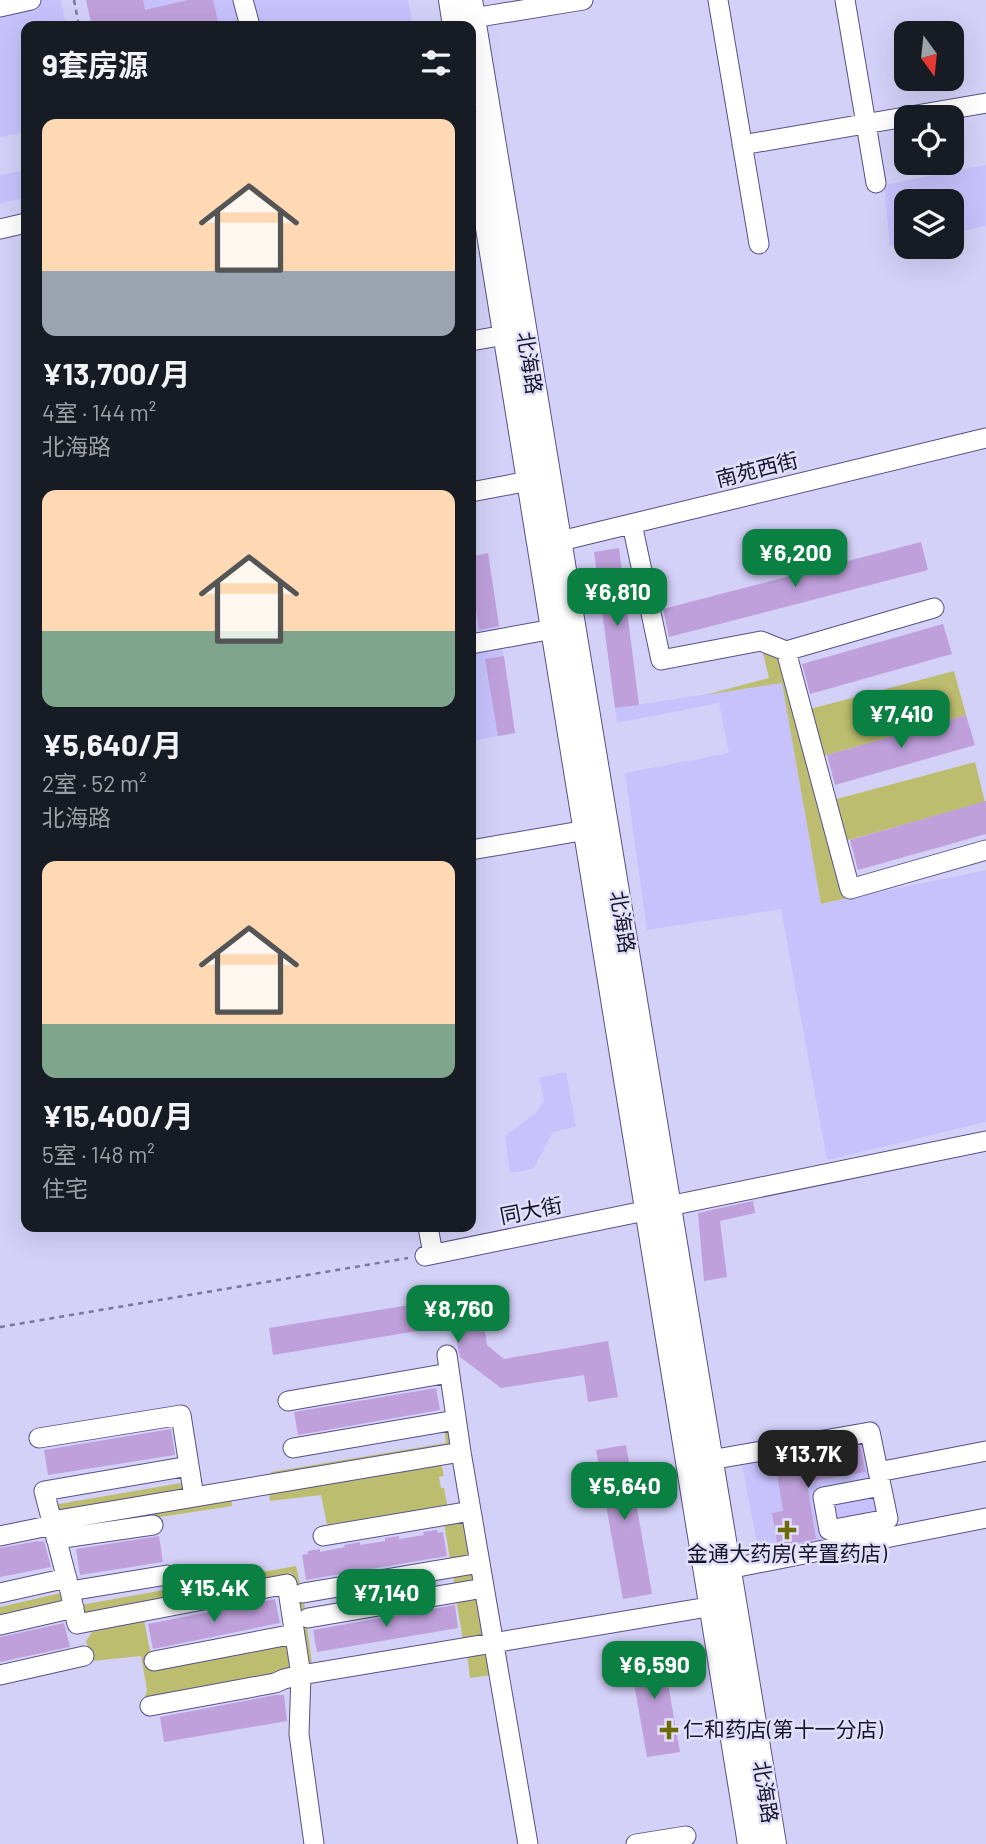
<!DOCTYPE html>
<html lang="zh">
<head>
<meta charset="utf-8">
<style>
	body { margin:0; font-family:Barlow,"Noto Sans SC",sans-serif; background:#242831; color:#f1f3f6; height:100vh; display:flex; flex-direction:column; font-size:26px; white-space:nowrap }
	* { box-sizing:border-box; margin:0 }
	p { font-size:23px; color:#9ea1a6 }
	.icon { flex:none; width:38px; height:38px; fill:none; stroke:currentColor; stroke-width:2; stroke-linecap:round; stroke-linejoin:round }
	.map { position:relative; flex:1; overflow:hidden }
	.panel { position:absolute; left:21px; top:21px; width:455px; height:1211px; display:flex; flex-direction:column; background:#171b24; border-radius:14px; box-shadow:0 7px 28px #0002 }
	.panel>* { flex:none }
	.needle { width:46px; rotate:165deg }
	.tools { position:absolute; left:894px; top:21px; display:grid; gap:14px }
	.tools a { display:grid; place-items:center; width:70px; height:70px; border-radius:14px; background:#171b24; box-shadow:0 7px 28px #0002; font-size:35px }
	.price { position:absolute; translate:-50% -60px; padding:0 16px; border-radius:14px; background:#0b8043; color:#fff; font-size:23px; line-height:46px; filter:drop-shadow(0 2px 4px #0008) }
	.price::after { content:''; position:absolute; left:50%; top:42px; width:21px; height:16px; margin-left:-10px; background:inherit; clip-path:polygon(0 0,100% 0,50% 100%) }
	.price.current { background:#222; color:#fff }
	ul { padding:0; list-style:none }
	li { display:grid; align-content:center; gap:14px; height:371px; padding:0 21px }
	li span { display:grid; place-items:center; height:217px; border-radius:14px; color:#555 }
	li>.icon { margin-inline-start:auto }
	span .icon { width:126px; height:126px; fill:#fffc; stroke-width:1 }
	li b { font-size:30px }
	h2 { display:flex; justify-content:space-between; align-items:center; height:84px; padding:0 21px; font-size:30px }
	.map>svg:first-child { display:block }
</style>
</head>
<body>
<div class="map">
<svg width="986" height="1844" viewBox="0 0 986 1844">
	<rect width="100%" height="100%" fill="#d4d1f9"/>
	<!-- built -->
	<path fill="#c7c2fc" d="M0,0H61L66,26H26V132L0,137Z
		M86,0H408L413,26H92Z
		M986,165V226L952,233V201H906V243L890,246L884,185Z
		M26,170V198L0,203V175Z
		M488,553L515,733L471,741V557Z
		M782,683L821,904L986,870V1122L827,1160L781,909L647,930L625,773L729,753L719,703L617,723L615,708Z
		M566,1072L576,1127L553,1132L533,1169L510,1173L505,1136L536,1113L544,1100L539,1078Z
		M877,1420L898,1529L760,1558L738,1444Z"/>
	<!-- green -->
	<path fill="#bdbd6f" d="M762,649L779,657L847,898L821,904L782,683L705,695L769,678Z
		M954,671L966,715L820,757L810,709Z
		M975,762L985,802L845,841L833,800Z
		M452,1431V1447L271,1476V1472L446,1443L445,1433Z
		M441,1463L444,1476L439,1477L441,1488H444L448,1509L328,1530L321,1495L270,1501L269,1492Z
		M181,1483L183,1492L65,1511L55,1508L53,1505Z
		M231,1497L232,1506L69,1531V1524Z
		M466,1519L471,1558L451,1565L444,1523Z
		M296,1566L305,1608L454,1583L453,1573H474L476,1584L305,1613L312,1663L306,1661L291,1573L141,1602L87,1615L78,1610L81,1605Z
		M61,1593L65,1603L0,1617V1607Z
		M478,1595L483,1632L477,1637L463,1640L456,1599Z
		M144,1620L153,1666L281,1642L288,1646L291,1667L282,1670V1675L144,1700L147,1690L141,1656L92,1661L86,1641L92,1632Z
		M467,1653H488L491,1675L470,1678Z"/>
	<!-- building -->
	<path fill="#bfa0db" d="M86,0H143L145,10L188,0H213L219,26H92Z
		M921,542L928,570L669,637L663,609Z
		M619,548L639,705L615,708L594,552Z
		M488,553L499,626L479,630L471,573V557Z
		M943,624L952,654L810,694L802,664Z
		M504,656L515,733L498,736L485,659Z
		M966,715L975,745L835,785L827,755Z
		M986,801V834L858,870L850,840Z
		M753,1201L755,1213L720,1221L727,1277L704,1281L698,1213Z
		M440,1300L442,1310L481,1304L487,1345L504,1359L608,1341L618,1397L588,1402L584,1375L501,1388L460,1357L453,1325L273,1355L269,1328Z
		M436,1388L440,1410L298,1435L294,1412Z
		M171,1429L175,1455L48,1475L44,1450Z
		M626,1445L652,1594L623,1599L596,1450Z
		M860,1446L866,1472L807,1482L816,1539L778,1547L772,1513L783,1511L775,1461Z
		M437,1530L438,1533L443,1532L447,1556L306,1580L302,1555L308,1554V1551L320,1549V1552L345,1547L344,1545L360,1542V1545L385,1541V1538L399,1536V1539L424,1535L423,1532Z
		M159,1536L163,1562L80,1575L76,1549Z
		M38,1541V1542L44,1541L51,1567L0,1577V1548Z
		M275,1599L280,1623L153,1649L148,1624Z
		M455,1605L458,1628L317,1652L313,1630Z
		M64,1623L70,1647L0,1662V1637Z
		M661,1644L680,1752L647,1757L628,1650Z
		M275,1695H284L287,1721L164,1742L160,1717Z"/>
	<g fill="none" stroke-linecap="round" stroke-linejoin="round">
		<defs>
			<path id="minor" d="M243,0L250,26
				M718,0L759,244
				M845,0L876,183
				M0,7L31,0
				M473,18L583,0
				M742,145L986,103
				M0,229L26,223
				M471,341L505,335
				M471,492L529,481
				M632,524L661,660L761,641L786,651L850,889L986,850
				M548,544L986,438
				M471,644L553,629
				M786,651L934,608
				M471,850L598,828
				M428,1227L433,1254
				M425,1256L986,1141
				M447,1355L461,1452L528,1844
				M288,1401L449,1373
				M39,1438L181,1415L194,1497
				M293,1448L456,1420
				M710,1460L870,1432L888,1519L829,1530L823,1497L881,1486
				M189,1466L44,1491L70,1591L77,1624L287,1584L301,1675L726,1604
				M878,1472L986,1451
				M52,1521L461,1452
				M0,1536L53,1525
				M323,1536L471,1511
				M56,1539L153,1525
				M728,1569L986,1518
				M70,1591L167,1575
				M0,1593L67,1578
				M303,1593L480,1563
				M308,1618L484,1588
				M0,1625L74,1608
				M154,1661L294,1634
				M0,1675L84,1656
				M150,1706L275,1683L284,1679L301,1675L299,1734L314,1844
				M636,1844L686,1836"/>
			<path id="major" d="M451,0L455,26
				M470,0L774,1844
				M471,123L750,1844"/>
		</defs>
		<!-- minor casing -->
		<use href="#minor" stroke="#585089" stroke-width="21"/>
		<!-- major casing -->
		<use href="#major" stroke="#585089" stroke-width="26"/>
		<!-- path -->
		<path stroke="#7a7797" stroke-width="2.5" stroke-dasharray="5 5" stroke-linecap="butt" d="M74,0L79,26
			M0,1327L408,1258"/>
		<!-- minor -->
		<use href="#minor" stroke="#fff" stroke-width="19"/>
		<!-- major -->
		<use href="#major" stroke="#fff" stroke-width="24"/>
	</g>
	<!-- markers -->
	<g fill="#6d6b09" stroke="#e1e0fb" stroke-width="2.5">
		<path d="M783.5 1519.5h7v7h7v7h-7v7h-7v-7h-7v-7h7z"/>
		<path d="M665.5 1719.5h7v7h7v7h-7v7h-7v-7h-7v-7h7z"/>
	</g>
	<g text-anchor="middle" stroke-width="5" stroke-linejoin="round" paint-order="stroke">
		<!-- street labels -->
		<g font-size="21" fill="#16132a" stroke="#e1e0fb">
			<text transform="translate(529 363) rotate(81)" y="7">北海路</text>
			<text transform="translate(757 470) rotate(-14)" y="7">南苑西街</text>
			<text transform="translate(622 922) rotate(81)" y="7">北海路</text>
			<text transform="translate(531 1211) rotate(-11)" y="7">同大街</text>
			<text transform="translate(765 1792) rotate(81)" y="7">北海路</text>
		</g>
		<!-- poi labels -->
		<g font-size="21" fill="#16132a" stroke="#e1e0fb">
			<text x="787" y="1561">金通大药房(辛置药店)</text>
			<text x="683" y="1737" text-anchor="start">仁和药店(第十一分店)</text>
		</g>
	</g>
</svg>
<div class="tools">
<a><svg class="needle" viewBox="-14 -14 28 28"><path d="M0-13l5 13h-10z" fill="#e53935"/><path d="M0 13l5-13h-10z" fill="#9ea1a6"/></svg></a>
<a><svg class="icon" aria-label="locate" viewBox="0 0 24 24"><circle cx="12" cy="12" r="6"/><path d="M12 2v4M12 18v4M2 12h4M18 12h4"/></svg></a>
<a><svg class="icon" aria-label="layers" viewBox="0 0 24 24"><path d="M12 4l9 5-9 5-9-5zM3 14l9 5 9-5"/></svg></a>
</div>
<b class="price" style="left:795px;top:589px">¥6,200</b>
<b class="price" style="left:617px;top:628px">¥6,810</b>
<b class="price" style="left:901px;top:750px">¥7,410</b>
<b class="price" style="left:458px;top:1345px">¥8,760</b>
<b class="price current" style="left:808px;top:1490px">¥13.7K</b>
<b class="price" style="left:624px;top:1522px">¥5,640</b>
<b class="price" style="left:214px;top:1624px">¥15.4K</b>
<b class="price" style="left:386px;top:1629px">¥7,140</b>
<b class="price" style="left:654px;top:1701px">¥6,590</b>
<section class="panel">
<h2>9套房源<svg class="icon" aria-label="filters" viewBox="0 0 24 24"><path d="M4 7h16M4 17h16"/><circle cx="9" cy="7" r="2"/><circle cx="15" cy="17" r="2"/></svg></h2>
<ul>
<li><span style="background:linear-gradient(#ffd9b3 70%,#9aa5b1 0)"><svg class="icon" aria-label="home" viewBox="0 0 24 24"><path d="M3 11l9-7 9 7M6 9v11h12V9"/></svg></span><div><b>¥13,700/月</b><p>4室 · 144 m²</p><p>北海路</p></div></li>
<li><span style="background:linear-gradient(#ffd9b3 65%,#7fa58c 0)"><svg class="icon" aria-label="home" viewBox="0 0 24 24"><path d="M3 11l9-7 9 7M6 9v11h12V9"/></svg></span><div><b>¥5,640/月</b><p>2室 · 52 m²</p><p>北海路</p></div></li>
<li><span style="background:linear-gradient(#ffd9b3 75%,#7fa58c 0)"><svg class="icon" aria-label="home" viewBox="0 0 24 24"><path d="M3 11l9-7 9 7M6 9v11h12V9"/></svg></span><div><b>¥15,400/月</b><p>5室 · 148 m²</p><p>住宅</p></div></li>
</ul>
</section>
</div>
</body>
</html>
